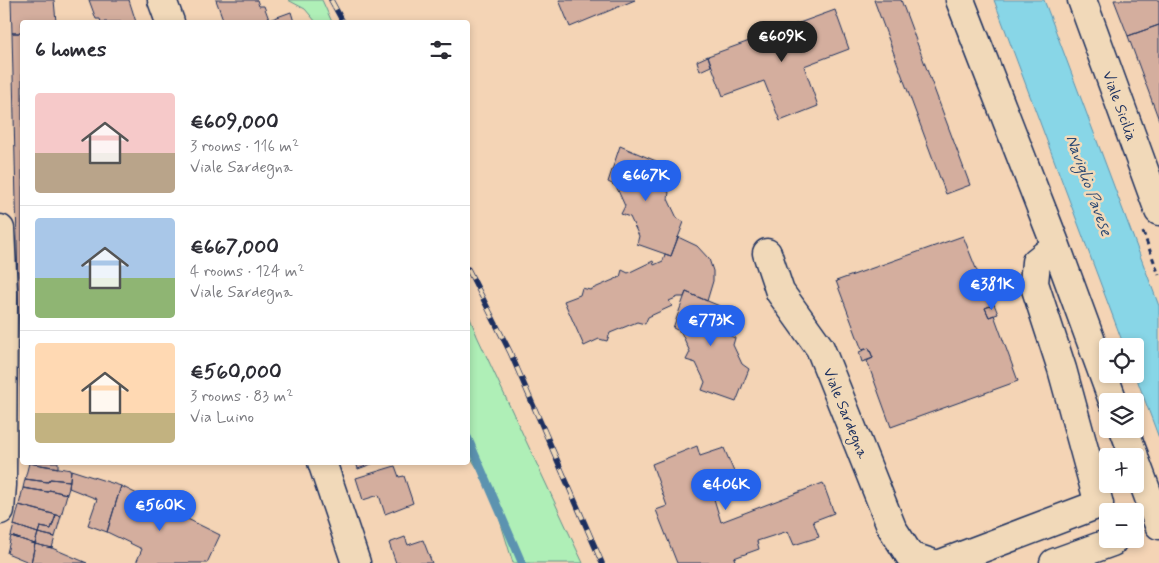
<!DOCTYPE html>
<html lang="en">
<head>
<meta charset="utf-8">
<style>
	body { margin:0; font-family:Mynerve,sans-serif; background:#f7f7f7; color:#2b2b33; height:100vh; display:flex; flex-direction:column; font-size:19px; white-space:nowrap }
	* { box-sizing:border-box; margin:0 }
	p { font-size:16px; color:#7c7c81 }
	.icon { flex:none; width:28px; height:28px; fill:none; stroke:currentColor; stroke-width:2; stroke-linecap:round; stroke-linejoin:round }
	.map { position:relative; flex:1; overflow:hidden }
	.sheet { position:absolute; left:20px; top:20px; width:450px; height:445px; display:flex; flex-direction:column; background:#fff; border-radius:5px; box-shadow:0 2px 8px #0003 }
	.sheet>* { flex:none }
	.fabs { position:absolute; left:1099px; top:338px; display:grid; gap:10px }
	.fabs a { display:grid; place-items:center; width:45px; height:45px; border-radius:5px; background:#fff; box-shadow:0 2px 8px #0003; font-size:25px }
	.price { position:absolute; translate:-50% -42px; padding:0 11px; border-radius:18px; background:#2563eb; color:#fff; font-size:16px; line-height:32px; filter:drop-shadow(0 1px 2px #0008) }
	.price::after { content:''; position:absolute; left:50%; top:30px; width:15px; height:11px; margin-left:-8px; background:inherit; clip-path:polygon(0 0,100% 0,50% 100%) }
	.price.on { background:#222; color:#fff }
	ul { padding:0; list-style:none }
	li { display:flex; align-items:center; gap:15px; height:125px; padding:0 15px }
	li+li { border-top:1px solid #e1e1e2 }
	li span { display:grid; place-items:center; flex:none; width:140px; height:100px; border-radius:5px; color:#555 }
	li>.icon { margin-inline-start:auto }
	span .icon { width:60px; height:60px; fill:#fffc; stroke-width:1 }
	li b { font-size:21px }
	h2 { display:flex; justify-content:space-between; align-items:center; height:60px; padding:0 15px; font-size:21px }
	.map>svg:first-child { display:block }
</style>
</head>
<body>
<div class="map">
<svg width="1159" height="563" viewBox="0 0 1159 563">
	<rect width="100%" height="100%" fill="#f4d4b5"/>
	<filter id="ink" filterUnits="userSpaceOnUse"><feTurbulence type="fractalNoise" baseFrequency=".02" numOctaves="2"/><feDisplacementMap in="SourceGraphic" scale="10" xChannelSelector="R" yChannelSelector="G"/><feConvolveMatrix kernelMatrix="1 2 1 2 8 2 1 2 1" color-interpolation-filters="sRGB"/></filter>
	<g filter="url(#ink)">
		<!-- green -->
		<path fill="#afefb7" stroke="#658f8a" d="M288,0H322L332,22H316L305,9Z
			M468,313L477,336L583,563H513L491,491L468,453Z"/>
		<!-- water -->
		<path fill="#88d6e7" stroke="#5c93b0" d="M994,0H1044L1159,306V438L1135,374V346H1124Z"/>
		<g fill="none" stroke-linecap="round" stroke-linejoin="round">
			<!-- stream -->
			<path stroke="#5c93b0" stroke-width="8" d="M468,438L522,563"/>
		</g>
		<!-- building -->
		<path fill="#d4ae9e" stroke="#1b2f5e" d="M11,0H54L56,22H22V33H12Z
			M89,0H129L136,22H101L100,19H96Z
			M216,0H257L259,6H264L270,22H224Z
			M559,0H635L570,27Z
			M874,0H901L970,185L946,194Z
			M1114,0H1159V25L1128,36Z
			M835,10L849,49L804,66L818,106L780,121L764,81L723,96L708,56Z
			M291,12L294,22H270L269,20Z
			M1159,25V120L1128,36Z
			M12,33H22V461V451Z
			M708,56L711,66L700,71L697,61Z
			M620,146L656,161L653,170L662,189L669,192L668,199L677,218L684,222L671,256L637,244L639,236L630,217L621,214L625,206L616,186L608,182Z
			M963,236L991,306L985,308L989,317L994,315L1018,381L891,427L867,361L873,358L869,348L862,350L836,281Z
			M678,237L697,246L709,259L713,271V281L707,301L686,292L684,297H678L669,301L672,306L648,317L645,324L637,322L610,333L607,341L599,339L584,346L564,301L580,295L582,288L590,290L620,277L622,270L628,273L653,261L654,265L663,261L665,254L671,256Z
			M686,292L722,307L719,316L728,335L735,338L733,345L742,364L749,369L736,402L702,390L705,382L696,363L686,360L690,352L681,332L673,328Z
			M994,304L998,314L989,317L985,308Z
			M869,348L873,358L862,362L859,352Z
			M697,446L700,456L724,448L737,479L711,489L721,522L823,483L834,513L813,521L819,537L794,545L788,531L757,541L759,549L734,558L736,563H677L656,510L667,506L652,464Z
			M28,462H58V468L29,463Z
			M356,462H377L358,469Z
			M29,463L71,470L70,481L50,479L48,482L25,479Z
			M395,466L399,477L404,476L413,503L385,514L379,495L363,500L356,478Z
			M71,470L121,486L107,532L88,525L97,499L69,488Z
			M25,479L48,482L50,479L70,481L69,488L67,494L49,490L48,492L23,488Z
			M121,486L220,535L207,563H136L142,549L107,532Z
			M23,488L48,492L49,490L67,494L61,516L19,505Z
			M19,505L56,515L51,529L40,527L38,533L14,525Z
			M56,515L61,516L55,537L38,533L40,527L51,529Z
			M14,525L38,533L35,544L11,536Z
			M38,533L55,537L52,548L35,544Z
			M11,536L35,544L31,563L7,553Z
			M405,537L408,545L423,540L432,563H396L389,543Z
			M35,544L52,548L87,563H31Z"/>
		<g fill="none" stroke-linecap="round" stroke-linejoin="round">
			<defs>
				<path id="minor" d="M960,0L1056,246L1113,401
					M1082,0L1159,211
					M0,229L3,293L2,485L0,510
					M767,253L780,292L820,348L892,528L910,556L931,563
					M1124,429L1134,456
					M1135,460L1159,525
					M943,563L1099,504L1062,369L1034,283L1036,262L1056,246
					M1054,563L1112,542L1111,539"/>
				<path id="tertiary" d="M162,0L170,22
					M322,462L356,563"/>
			</defs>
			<!-- minor casing -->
			<use href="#minor" stroke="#1b2f5e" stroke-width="31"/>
			<!-- tertiary casing -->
			<use href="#tertiary" stroke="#1b2f5e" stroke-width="31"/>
			<!-- path -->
			<path stroke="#1b2f5e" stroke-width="3" stroke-dasharray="5 4" stroke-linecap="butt" d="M1143,232L1159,275"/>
			<!-- minor -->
			<use href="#minor" stroke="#f1d9b9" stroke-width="28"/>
			<!-- tertiary -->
			<use href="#tertiary" stroke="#f1d9b9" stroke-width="28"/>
			<defs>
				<path id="rail" d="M331,0L343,22
					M468,269L510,352L602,563"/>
			</defs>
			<!-- rail casing -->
			<use href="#rail" stroke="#1b2f5e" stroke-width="5.5"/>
			<!-- rail -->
			<use href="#rail" stroke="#f1d9b9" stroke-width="4" stroke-dasharray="11" stroke-linecap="butt"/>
		</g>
	</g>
	<g text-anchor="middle" stroke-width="5" stroke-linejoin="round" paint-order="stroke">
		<!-- street labels -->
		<g font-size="15" fill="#1b2f5e" stroke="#f1d9b9">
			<text transform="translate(1120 106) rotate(70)" y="5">Viale Sicilia</text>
			<text transform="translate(846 413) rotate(68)" y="5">Viale Sardegna</text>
		</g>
		<!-- water labels -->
		<g font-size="16" font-style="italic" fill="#2b4873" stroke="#f1d9b9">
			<text transform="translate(1090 185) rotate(70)" y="6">Naviglio Pavese</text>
		</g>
	</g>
</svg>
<div class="fabs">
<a><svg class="icon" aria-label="locate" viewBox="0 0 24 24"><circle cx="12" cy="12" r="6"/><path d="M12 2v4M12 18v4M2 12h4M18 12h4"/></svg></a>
<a><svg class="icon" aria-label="layers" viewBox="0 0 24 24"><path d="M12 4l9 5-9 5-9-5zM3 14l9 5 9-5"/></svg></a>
<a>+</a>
<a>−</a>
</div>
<b class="price on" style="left:782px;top:63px">€609K</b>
<b class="price" style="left:646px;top:202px">€667K</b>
<b class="price" style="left:992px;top:311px">€381K</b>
<b class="price" style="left:711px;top:347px">€773K</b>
<b class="price" style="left:726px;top:511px">€406K</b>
<b class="price" style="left:160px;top:532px">€560K</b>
<section class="sheet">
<h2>6 homes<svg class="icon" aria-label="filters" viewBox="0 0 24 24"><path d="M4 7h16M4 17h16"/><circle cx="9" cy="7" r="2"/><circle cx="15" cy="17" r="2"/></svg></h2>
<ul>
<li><span style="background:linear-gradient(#f6c9c9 60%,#b9a48a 0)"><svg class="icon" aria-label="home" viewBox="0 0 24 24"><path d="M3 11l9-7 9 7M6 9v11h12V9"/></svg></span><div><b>€609,000</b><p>3 rooms · 116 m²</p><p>Viale Sardegna</p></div></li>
<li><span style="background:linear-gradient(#a9c7e8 60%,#8fb573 0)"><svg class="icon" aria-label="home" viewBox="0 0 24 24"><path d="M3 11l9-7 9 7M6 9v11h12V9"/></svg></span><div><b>€667,000</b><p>4 rooms · 124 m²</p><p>Viale Sardegna</p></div></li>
<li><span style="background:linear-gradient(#ffd9b3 70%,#c2b280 0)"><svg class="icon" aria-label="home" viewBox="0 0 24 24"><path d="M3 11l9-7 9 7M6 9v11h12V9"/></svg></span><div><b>€560,000</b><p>3 rooms · 83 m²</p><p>Via Luino</p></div></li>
</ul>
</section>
</div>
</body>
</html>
